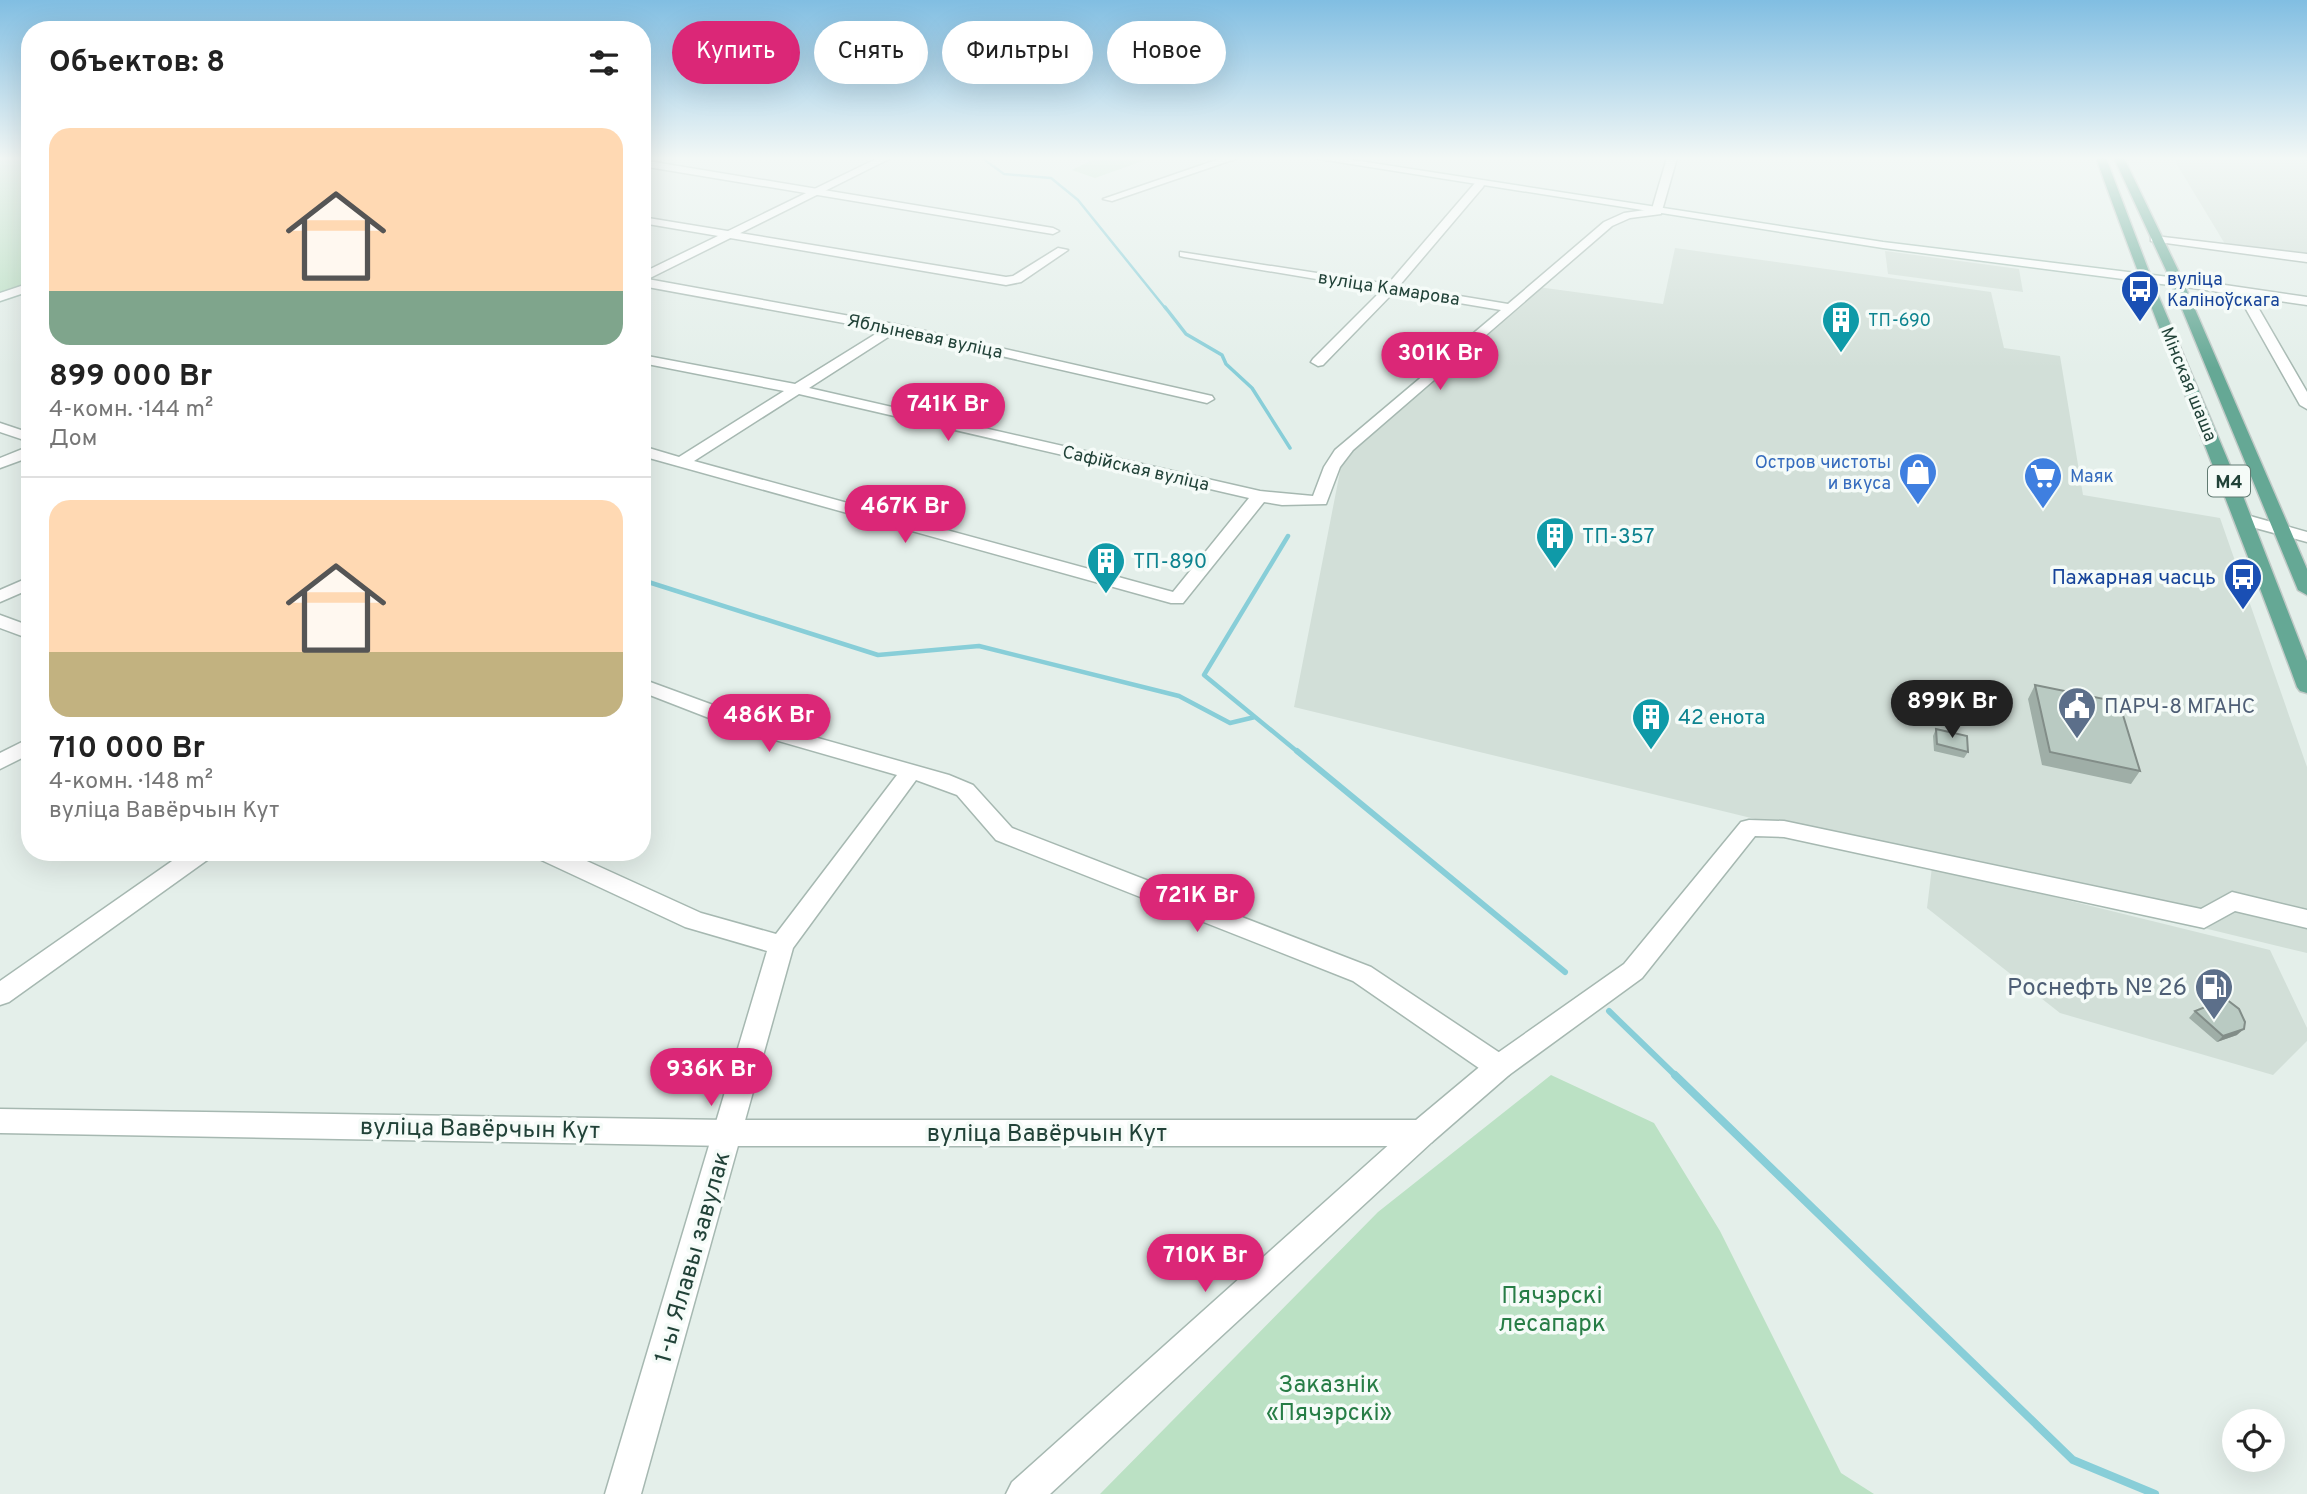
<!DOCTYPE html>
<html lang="ru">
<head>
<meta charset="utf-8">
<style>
	body { margin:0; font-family:Overpass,sans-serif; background:#f6f6f6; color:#222; height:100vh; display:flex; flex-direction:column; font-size:26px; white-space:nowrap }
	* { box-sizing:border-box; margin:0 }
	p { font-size:23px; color:#767676 }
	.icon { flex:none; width:38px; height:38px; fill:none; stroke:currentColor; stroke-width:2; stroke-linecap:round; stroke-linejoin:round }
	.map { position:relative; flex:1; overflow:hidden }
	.sheet { position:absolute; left:21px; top:21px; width:630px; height:840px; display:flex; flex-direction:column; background:#fff; border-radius:28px; box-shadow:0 7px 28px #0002 }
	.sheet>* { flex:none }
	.banner { position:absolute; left:672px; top:21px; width:665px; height:63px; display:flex; gap:14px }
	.buttons { position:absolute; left:2222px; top:1409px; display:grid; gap:14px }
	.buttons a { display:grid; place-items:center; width:63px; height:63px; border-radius:50%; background:#fff; box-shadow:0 7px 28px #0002; font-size:35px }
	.price { position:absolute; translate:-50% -60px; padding:0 16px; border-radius:24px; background:#db2777; color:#fff; font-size:23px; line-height:46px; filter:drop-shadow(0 2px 4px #0008) }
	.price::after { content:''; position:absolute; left:50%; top:42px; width:21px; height:16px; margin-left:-10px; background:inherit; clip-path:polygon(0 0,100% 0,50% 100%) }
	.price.on { background:#222; color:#fff }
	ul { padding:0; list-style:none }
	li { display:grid; align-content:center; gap:14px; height:371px; padding:0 28px }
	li+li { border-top:2px solid #e0e0e0 }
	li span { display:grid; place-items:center; height:217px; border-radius:21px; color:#555 }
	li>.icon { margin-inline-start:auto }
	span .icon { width:126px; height:126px; fill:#fffc; stroke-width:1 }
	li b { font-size:30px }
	h2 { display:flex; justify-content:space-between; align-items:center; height:84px; padding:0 28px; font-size:30px }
	.chip { padding:0 24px; border-radius:32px; background:#fff; box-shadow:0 7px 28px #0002; font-size:24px; line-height:63px }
	.chip.on { background:#db2777; color:#fff }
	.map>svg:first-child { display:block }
</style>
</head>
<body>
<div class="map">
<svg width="2307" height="1494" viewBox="0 0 2307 1494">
	<rect width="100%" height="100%" fill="#e4efea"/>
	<!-- built -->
	<path fill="#d2dfd8" d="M2173,158H2307V255L2225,244Z
		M1675,248L1991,292L2004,348L2060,356L2083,495L2220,518L2307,767V953L1294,707L1345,446L1538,287L1663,304Z
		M1885,251L2019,269L2023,292L1888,274Z
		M1932,867L2270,950L2307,1028V1041L2273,1075L2060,1013L1927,908Z"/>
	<!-- green -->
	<path fill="#bbe1c4" d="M0,158H30V285L0,294Z
		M1096,158H1151L1095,178L1072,170Z
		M1551,1075L1654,1123L1720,1231L1841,1473L1874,1494H1100L1378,1212Z"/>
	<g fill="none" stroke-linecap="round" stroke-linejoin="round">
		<!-- stream-far4 -->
		<path stroke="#88ced8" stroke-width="2.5" d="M982,158L1004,174L1051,178L1078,200L1166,309"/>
		<!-- stream-far3 -->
		<path stroke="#88ced8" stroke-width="3.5" d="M1165,307L1186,334L1222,355L1226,364L1252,388L1290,448"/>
		<!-- stream-far2 -->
		<path stroke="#88ced8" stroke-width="4.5" d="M1288,536L1204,675L1299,753
			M642,580L878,655L979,646L1179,696L1230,723L1255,717"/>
		<!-- stream-far1 -->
		<path stroke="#88ced8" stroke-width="6" d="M1297,751L1565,972
			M1609,1011L1677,1077"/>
		<!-- stream -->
		<path stroke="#88ced8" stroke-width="8" d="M1675,1075L2073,1460L2155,1494"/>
		<defs>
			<path id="minor" d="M1222,158H1238L1112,201L1103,199Z
				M1667,158H1677L1661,214L1630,218L1612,226L1353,450L1340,467L1326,504L1282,505L1264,502L1183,603H1171L642,456V446L679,457L784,391L642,363V355L795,384L882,330L642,286V278L894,324L1212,396L1214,399L1207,403L896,332L809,388L1260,491L1313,496L1324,467L1335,450L1501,310L1394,292L1323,365L1318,366L1311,362L1313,359L1382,290L1184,257L1180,256V252L1388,284L1475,183L1479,182L1484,185L1483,187L1399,286L1508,304L1604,222L1624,213L1652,209ZM799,394L1249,498L1173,592L694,461Z
				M642,160L1053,228L1059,231L1053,234L642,166Z
				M642,217L1006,277L1013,276L1058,248L1068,250L1021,282L1006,285L642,223Z
				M2155,236L2307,254V262L2151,241V237Z
				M2177,278L2307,297V305L2252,297L2307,392V409L2300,405L2238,295L2173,285L2171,282Z
				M0,423L30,433V442L0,432Z
				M30,446V457L0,468V458Z
				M2243,514L2307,532V542L2237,523L2235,519L2237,515Z
				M0,615L30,626V639L0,628Z
				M642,679L754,720L949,775L973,785L1012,828L1371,967L1509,1059L1513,1067L1509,1075L1499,1078L1489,1075L1353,981L996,840L957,795L916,780L793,948L641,1494H605L767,951L685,927L537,858L534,852H567L701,913L776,934L897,775L740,730L642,692Z
				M30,738V754L0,769V753Z
				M185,852H213L210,858L9,1002L0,1005V981Z
				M1422,1120L1432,1124L1436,1133L1432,1142L1050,1494H1006L1012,1482L1412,1124Z"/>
			<path id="tertiary" d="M878,158H891L642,282V273Z
				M30,577V589L0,602V590Z
				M1749,820L1784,821L2201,909L2232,892L2307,910V928L2235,911L2204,928L1784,837L1755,836L1642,978L1509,1075L1432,1142L1422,1146H728L0,1133V1109L728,1120H1416L1489,1059L1624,964L1741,822Z"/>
			<path id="secondary" d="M1313,158H1340L1883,242L2177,278L2183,282L2177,286L1883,248Z
				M30,283V291L0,301V293Z"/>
			<path id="primary" d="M2096,158H2106L2156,290L2243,496L2307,661V693L2300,691L2297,687C2232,510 2160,336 2096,158Z
				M2114,158H2124L2178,270L2307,569V595L2298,590L2166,270Z"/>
		</defs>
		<!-- minor casing -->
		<use href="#minor" stroke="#a6b8b1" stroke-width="3"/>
		<!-- tertiary casing -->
		<use href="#tertiary" stroke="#a6b8b1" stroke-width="3"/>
		<!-- secondary casing -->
		<use href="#secondary" stroke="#a1bbb1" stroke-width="3"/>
		<!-- primary casing -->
		<use href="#primary" stroke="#c1cac7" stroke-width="3"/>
		<!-- minor -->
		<use href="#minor" fill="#fff" fill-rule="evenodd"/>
		<!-- tertiary -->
		<use href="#tertiary" fill="#fff" fill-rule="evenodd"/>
		<!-- secondary -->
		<use href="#secondary" fill="#fff" fill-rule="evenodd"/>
		<!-- primary -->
		<use href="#primary" fill="#65a895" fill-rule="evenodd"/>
	</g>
	<!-- wall -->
	<path fill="#9faea7" d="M2035,685L2140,771L2131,784L2042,765L2028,699Z
		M1936,729L1968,752L1964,758L1934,751L1933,736Z
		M2195,1011L2237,1035L2217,1042L2189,1018Z"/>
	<!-- shaded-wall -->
	<path fill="#828d88" d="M2244,1029L2237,1035L2217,1042L2223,1036Z"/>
	<!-- building -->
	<path fill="#b9cac2" stroke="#828d88" stroke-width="2" d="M2035,685L2119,702L2140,771L2050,752Z
		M1936,729L1967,736L1968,752L1937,744Z
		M2226,999L2239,1009L2245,1022L2244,1029L2223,1036L2195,1011Z"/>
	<!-- sky -->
	<linearGradient id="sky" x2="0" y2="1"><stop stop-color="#81bee2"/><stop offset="0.43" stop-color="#f3f8f6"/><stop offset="1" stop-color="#f3f8f6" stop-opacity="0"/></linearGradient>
	<rect width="2307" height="368" fill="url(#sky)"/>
	<!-- icons -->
	<defs>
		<symbol id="bus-pin" viewBox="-11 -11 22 30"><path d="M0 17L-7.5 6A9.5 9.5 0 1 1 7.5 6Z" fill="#1a4fb4" stroke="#f5fbf8"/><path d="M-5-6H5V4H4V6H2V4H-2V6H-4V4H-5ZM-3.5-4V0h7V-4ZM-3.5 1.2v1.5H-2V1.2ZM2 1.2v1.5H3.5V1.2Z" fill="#fff"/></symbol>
		<symbol id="building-pin" viewBox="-11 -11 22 30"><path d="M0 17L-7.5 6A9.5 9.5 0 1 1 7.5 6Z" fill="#0f9aa8" stroke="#f5fbf8"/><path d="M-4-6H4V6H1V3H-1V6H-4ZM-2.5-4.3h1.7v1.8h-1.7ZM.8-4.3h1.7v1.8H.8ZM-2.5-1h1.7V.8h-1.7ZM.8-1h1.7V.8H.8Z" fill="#fff"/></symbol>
		<symbol id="shop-pin" viewBox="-11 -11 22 30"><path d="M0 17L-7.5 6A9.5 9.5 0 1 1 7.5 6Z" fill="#3f7fe0" stroke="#f5fbf8"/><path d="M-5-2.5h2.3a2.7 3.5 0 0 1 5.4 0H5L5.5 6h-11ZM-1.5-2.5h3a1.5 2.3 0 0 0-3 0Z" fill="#fff"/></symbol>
		<symbol id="supermarket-pin" viewBox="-11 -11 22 30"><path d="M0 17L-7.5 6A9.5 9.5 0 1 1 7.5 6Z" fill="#3f7fe0" stroke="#f5fbf8"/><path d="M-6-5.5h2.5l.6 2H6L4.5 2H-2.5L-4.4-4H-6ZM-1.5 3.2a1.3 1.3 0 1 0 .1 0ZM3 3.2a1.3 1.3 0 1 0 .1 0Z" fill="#fff"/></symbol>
		<symbol id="civic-pin" viewBox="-11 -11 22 30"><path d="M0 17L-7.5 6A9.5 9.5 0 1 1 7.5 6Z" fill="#5c6f8a" stroke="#f5fbf8"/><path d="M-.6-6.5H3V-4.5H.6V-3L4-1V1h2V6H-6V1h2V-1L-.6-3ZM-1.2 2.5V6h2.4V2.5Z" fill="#fff"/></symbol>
		<symbol id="fuel-pin" viewBox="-11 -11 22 30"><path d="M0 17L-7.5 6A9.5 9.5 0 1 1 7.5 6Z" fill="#5c6f8a" stroke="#f5fbf8"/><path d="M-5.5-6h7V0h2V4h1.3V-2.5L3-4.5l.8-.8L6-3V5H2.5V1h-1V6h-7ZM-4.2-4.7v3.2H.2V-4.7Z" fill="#fff"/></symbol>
	</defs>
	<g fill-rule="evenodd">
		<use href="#bus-pin" x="2118" y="267" width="44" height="60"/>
		<use href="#building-pin" x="1819" y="298" width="44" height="60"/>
		<use href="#shop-pin" x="1896" y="450" width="44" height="60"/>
		<use href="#supermarket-pin" x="2021" y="454" width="44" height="60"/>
		<use href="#building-pin" x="1533" y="514" width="44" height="60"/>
		<use href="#building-pin" x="1084" y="539" width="44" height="60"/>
		<use href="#bus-pin" x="2221" y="555" width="44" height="60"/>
		<use href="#civic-pin" x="2055" y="684" width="44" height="60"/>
		<use href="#building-pin" x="1629" y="695" width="44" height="60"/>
		<use href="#fuel-pin" x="2192" y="965" width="44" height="60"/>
	</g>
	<g text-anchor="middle" stroke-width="7" stroke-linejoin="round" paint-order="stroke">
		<!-- far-transit labels -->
		<g font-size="18" fill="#164399" stroke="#f5fbf8" text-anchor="start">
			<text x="2167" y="285">вуліца<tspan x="2167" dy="21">Каліноўскага</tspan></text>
		</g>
		<!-- far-street labels -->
		<g font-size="18" fill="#214238" stroke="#f5fbf8">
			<text transform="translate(1389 288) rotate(9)" y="6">вуліца Камарова</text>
			<text transform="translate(925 336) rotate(12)" y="6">Яблыневая вуліца</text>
			<text transform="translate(2189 384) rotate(68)" y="6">Мінская шаша</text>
			<text transform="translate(1136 468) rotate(13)" y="6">Сафійская вуліца</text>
		</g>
		<!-- far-culture labels -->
		<g font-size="18" fill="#0d838f" stroke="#f5fbf8" text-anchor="start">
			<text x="1868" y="326">ТП-690</text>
		</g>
		<!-- far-shop labels -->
		<g font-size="18" fill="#366cbe" stroke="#f5fbf8" text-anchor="end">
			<text x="1891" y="468">Остров чистоты<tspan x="1891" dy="21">и вкуса</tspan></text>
			<text x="2070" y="482" text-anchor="start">Маяк</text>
		</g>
		<!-- shield labels -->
		<rect fill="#f5fbf8" stroke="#617a72" stroke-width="2" x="2208" y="465.5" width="42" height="31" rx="5"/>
		<g font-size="19" font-weight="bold" fill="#214238">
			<text x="2229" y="488">М4</text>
		</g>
		<!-- culture labels -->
		<g font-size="21" fill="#0d838f" stroke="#f5fbf8" text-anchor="start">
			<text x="1582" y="543">ТП-357</text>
			<text x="1133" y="568">ТП-890</text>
			<text x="1678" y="724">42 енота</text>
		</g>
		<!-- transit labels -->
		<g font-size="21" fill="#164399" stroke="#f5fbf8" text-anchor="end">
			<text x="2216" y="584">Пажарная часць</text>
		</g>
		<!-- service labels -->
		<g font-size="21" fill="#4e5e75" stroke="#f5fbf8" text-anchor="start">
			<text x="2104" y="713">ПАРЧ-8 МГАНС</text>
		</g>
		<!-- near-service labels -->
		<g font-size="24" fill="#4e5e75" stroke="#f5fbf8" text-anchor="end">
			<text x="2187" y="995">Роснефть № 26</text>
		</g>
		<!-- near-street labels -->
		<g font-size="24" fill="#214238" stroke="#f5fbf8">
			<text transform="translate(480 1128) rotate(1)" y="8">вуліца Вавёрчын Кут</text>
			<text x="1047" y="1141">вуліца Вавёрчын Кут</text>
			<text transform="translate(692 1257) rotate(-74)" y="8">1-ы Ялавы завулак</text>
		</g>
		<!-- near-park labels -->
		<g font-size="24" fill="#277d46" stroke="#f5fbf8">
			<text x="1552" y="1303">Пячэрскі<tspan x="1552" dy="28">лесапарк</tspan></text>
			<text x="1329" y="1392">Заказнік<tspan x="1329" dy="28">«Пячэрскі»</tspan></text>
		</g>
	</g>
</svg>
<div class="buttons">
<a><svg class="icon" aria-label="locate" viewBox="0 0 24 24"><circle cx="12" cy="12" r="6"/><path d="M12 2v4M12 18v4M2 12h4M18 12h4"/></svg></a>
</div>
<b class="price" style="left:1440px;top:392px">301K Br</b>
<b class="price" style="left:948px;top:443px">741K Br</b>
<b class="price" style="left:905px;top:545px">467K Br</b>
<b class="price on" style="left:1952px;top:740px">899K Br</b>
<b class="price" style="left:769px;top:754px">486K Br</b>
<b class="price" style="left:1197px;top:934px">721K Br</b>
<b class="price" style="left:711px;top:1108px">936K Br</b>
<b class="price" style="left:1205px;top:1294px">710K Br</b>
<div class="banner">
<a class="chip on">Купить</a>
<a class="chip">Снять</a>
<a class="chip">Фильтры</a>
<a class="chip">Новое</a>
</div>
<section class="sheet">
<h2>Объектов: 8<svg class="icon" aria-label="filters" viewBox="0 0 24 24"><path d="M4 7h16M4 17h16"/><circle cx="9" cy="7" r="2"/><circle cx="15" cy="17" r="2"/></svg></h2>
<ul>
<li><span style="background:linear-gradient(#ffd9b3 75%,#7fa58c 0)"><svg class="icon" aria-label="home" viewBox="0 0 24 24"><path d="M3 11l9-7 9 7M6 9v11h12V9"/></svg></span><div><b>899 000 Br</b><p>4-комн. · 144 m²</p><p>Дом</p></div></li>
<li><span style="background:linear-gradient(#ffd9b3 70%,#c2b280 0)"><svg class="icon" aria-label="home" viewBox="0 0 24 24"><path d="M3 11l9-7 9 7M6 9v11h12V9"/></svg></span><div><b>710 000 Br</b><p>4-комн. · 148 m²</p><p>вуліца Вавёрчын Кут</p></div></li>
</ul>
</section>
</div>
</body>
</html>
